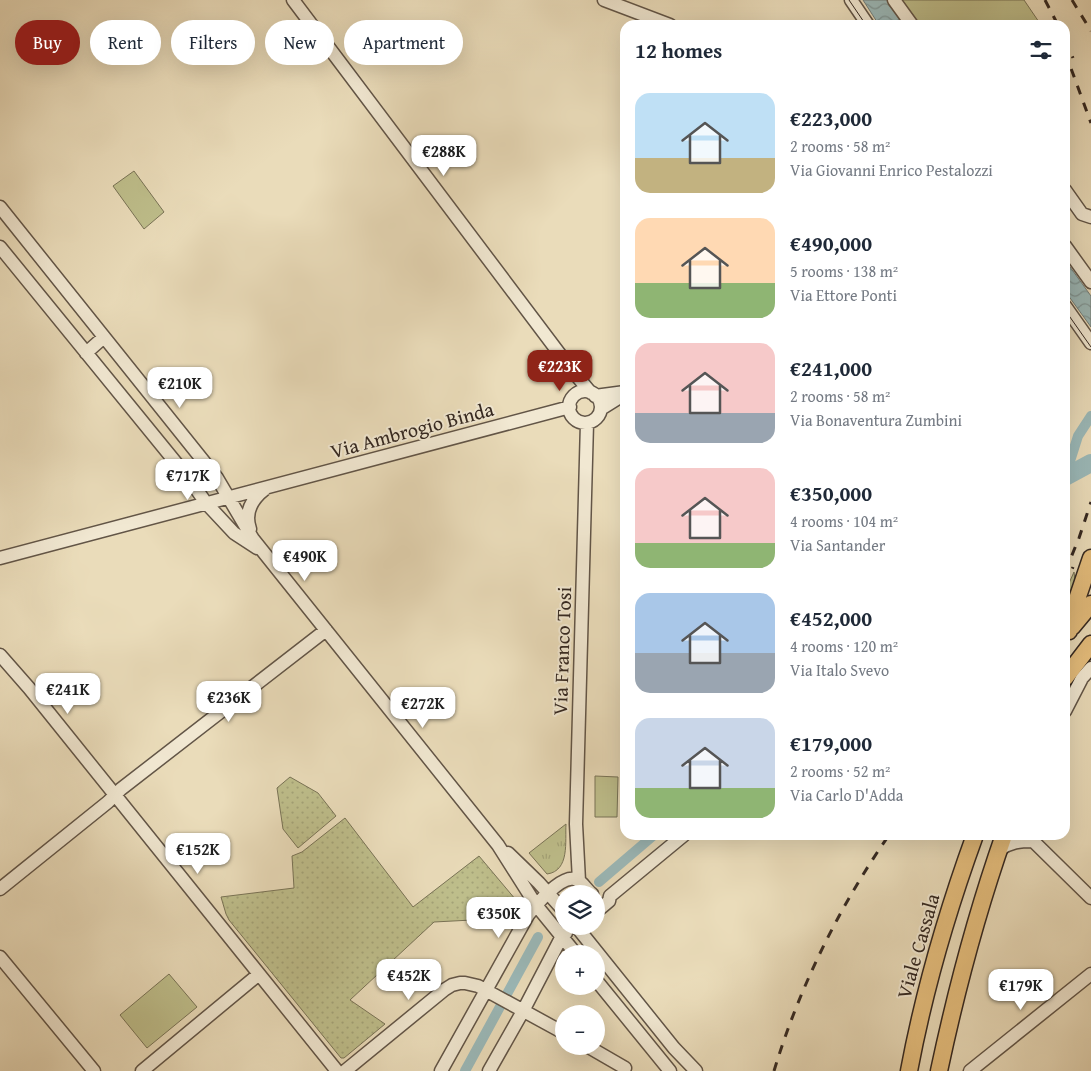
<!DOCTYPE html>
<html lang="en">
<head>
<meta charset="utf-8">
<style>
	body { margin:0; font-family:"Gentium Book Plus",serif; background:#f6f6f7; color:#1f2937; height:100vh; display:flex; flex-direction:column; font-size:19px; white-space:nowrap }
	* { box-sizing:border-box; margin:0 }
	p { font-size:16px; color:#747a83 }
	.icon { flex:none; width:28px; height:28px; fill:none; stroke:currentColor; stroke-width:2; stroke-linecap:round; stroke-linejoin:round }
	.map { position:relative; flex:1; overflow:hidden }
	.panel { position:absolute; left:620px; top:20px; width:450px; height:820px; display:flex; flex-direction:column; background:#fff; border-radius:15px; box-shadow:0 5px 20px #0002 }
	.panel>* { flex:none }
	.hud { position:absolute; left:15px; top:20px; width:475px; height:45px; display:flex; gap:10px }
	.controls { position:absolute; left:555px; top:885px; display:grid; gap:10px }
	.controls a { display:grid; place-items:center; width:50px; height:50px; border-radius:50%; background:#fff; box-shadow:0 5px 20px #0002; font-size:25px }
	.price { position:absolute; translate:-50% -42px; padding:0 11px; border-radius:10px; background:#fff; color:#222; font-size:16px; line-height:32px; filter:drop-shadow(0 1px 2px #0008) }
	.price::after { content:''; position:absolute; left:50%; top:30px; width:15px; height:11px; margin-left:-8px; background:inherit; clip-path:polygon(0 0,100% 0,50% 100%) }
	.price.on { background:#8f2418; color:#fff }
	ul { padding:0; list-style:none }
	li { display:flex; align-items:center; gap:15px; height:125px; padding:0 15px }
	li span { display:grid; place-items:center; flex:none; width:140px; height:100px; border-radius:15px; color:#555 }
	li>.icon { margin-inline-start:auto }
	span .icon { width:60px; height:60px; fill:#fffc; stroke-width:1 }
	li b { font-size:21px }
	h2 { display:flex; justify-content:space-between; align-items:center; height:60px; padding:0 15px; font-size:21px }
	.pill { padding:0 18px; border-radius:22px; background:#fff; box-shadow:0 5px 20px #0002; font-size:18px; line-height:45px }
	.pill.on { background:#8f2418; color:#fff }
	.map>svg:first-child { display:block }
</style>
</head>
<body>
<div class="map">
<svg width="1091" height="1071" viewBox="0 0 1091 1071">
	<defs>
		<pattern id="grass-tufts" width="24" height="20" patternUnits="userSpaceOnUse" patternTransform="scale(1.25)"><rect width="24" height="20" fill="#bebe8b"/><path d="M3 7l-1-3M5 7V3M7 7l1-3M15 17l-1-3M17 17v-4M19 17l1-3" fill="none" stroke="#a4a378"/></pattern>
		<pattern id="park-dots" width="8" height="8" patternUnits="userSpaceOnUse" patternTransform="scale(1.25)"><rect width="8" height="8" fill="#bebe8b"/><path d="M2 2h.1M6 6h.1" fill="none" stroke="#a4a378" stroke-width="1.8" stroke-linecap="round"/></pattern>
		<pattern id="water-waves" width="16" height="10" patternUnits="userSpaceOnUse" patternTransform="scale(1.25)"><rect width="16" height="10" fill="#9bb9b9"/><path d="M0 5q4-4 8 0t8 0" fill="none" stroke="#7f9696"/></pattern>
	</defs>
	<rect width="100%" height="100%" fill="#eadcba"/>
	<filter id="stains"><feTurbulence type="fractalNoise" baseFrequency=".004" numOctaves="4"/><feColorMatrix values="0 0 0 0 .2 0 0 0 0 .09 0 0 0 0 .02 0 0 0 .5 -.17"/></filter>
	<radialGradient id="worn" r=".72"><stop offset=".6" stop-color="#630" stop-opacity="0"/><stop offset="1" stop-color="#630" stop-opacity=".3"/></radialGradient>
	<!-- grass -->
	<path fill="url(#grass-tufts)" stroke="#797356" d="M1074,572L1075,580L1065,605V592Z
		M566,824C565,841 570,871 547,874L529,853Z"/>
	<!-- park -->
	<path fill="url(#park-dots)" stroke="#797356" d="M290,777L318,793L336,816L298,848L283,829L277,788Z
		M345,818L413,907L479,856L521,906L517,912L505,901L479,918L472,920L434,922L350,1000L385,1024L344,1058H341L229,920L226,914L221,897L294,888L292,856L302,852Z"/>
	<!-- pitch -->
	<path fill="#bebe8b" stroke="#797356" d="M902,0H1024L1041,25H920Z
		M134,171L164,212L144,229L113,186Z
		M595,776L618,777L617,817H595Z
		M169,974L197,1007L147,1048L120,1015Z"/>
	<!-- water -->
	<path fill="url(#water-waves)" stroke="#727f7c" d="M863,0H887L905,25H879Z
		M1065,260L1091,296V327L1065,291Z"/>
	<g fill="none" stroke-linecap="round" stroke-linejoin="round">
		<!-- canal -->
		<path stroke="#9bb9b9" stroke-width="10" d="M1065,477L1078,436L1091,416
			M599,882L654,835
			M465,1071L538,937"/>
		<!-- river -->
		<path stroke="#9bb9b9" stroke-width="18" d="M1065,477L1091,463"/>
		<defs>
			<path id="minor" d="M293,0L571,369L591,393
				M604,0L670,25
				M851,0L868,25
				M894,0L912,25
				M1065,190L1082,214L1091,217
				M0,207L217,478L253,539L498,845L536,905L576,954
				M1065,246L1091,282
				M0,247L190,480L206,503L234,533L257,548
				M1065,306L1091,343
				M86,353L104,337
				M569 407a16 16 0 1 1 32 0a16 16 0 1 1-32 0Z
				M595,396L625,392
				M601,409L625,394
				M250,529C244,512 252,499 265,489
				M0,558L570,407
				M0,655L29,688L337,1071
				M1065,711L1082,678L1091,668
				M1027,835L1091,898
				M999,850C1010,842 1020,841 1033,841
				M508,853L539,883L564,911
				M579,881L576,824L587,423
				M0,889L108,802L121,789L326,630
				M596,912L609,901L610,896L684,835
				M576,926L674,1048L696,1071
				M0,957L94,1071
				M596,980L670,1071
				M587,1046L625,1068
				M142,1071L259,974
				M345,1071L444,990L452,985L460,983H465L478,986L564,1033
				M441,1071L528,915C536,905 560,876 574,879C582,880 586,890 592,894
				M489,1071L523,1011L562,936L566,933
				M970,1071L1091,974"/>
			<path id="major" d="M1072,627L1091,604
				M1069,631L1073,611L1091,558
				M1065,678L1091,644
				M909,1071C924,991 947,912 975,835
				M939,1071C956,991 977,912 1004,835"/>
		</defs>
		<!-- minor casing -->
		<use href="#minor" stroke="#625547" stroke-width="15"/>
		<!-- major casing -->
		<use href="#major" stroke="#342821" stroke-width="19"/>
		<!-- minor -->
		<use href="#minor" stroke="#f1e8d2" stroke-width="12"/>
		<!-- major -->
		<use href="#major" stroke="#e5be7d" stroke-width="16"/>
		<!-- tram -->
		<path stroke="#342821" stroke-width="1" d="M849,0L866,25
			M1065,310L1091,347"/>
		<!-- rail -->
		<path stroke="#342821" stroke-width="3" stroke-dasharray="9 9" stroke-linecap="butt" d="M1045,0L1058,25
			M1072,0L1091,31
			M1065,40L1073,58
			M1065,52L1091,123
			M1065,572L1079,538L1091,502
			M1065,585L1073,567
			M774,1071C799,988 839,907 889,835"/>
	</g>
	<g text-anchor="middle" stroke-width="4" stroke-linejoin="round" paint-order="stroke">
		<!-- street labels -->
		<g font-size="20" fill="#342821" stroke="#f1e8d2">
			<text transform="translate(412 430) rotate(-15)" y="7">Via Ambrogio Binda</text>
			<text transform="translate(562 651) rotate(-88)" y="7">Via Franco Tosi</text>
			<text transform="translate(918 946) rotate(-74)" y="7">Viale Cassala</text>
		</g>
	</g>
	<rect width="100%" height="100%" filter="url(#stains)"/>
	<rect width="100%" height="100%" fill="url(#worn)"/>
</svg>
<div class="controls">
<a><svg class="icon" aria-label="layers" viewBox="0 0 24 24"><path d="M12 4l9 5-9 5-9-5zM3 14l9 5 9-5"/></svg></a>
<a>+</a>
<a>−</a>
</div>
<b class="price" style="left:444px;top:177px">€288K</b>
<b class="price on" style="left:560px;top:392px">€223K</b>
<b class="price" style="left:180px;top:409px">€210K</b>
<b class="price" style="left:188px;top:501px">€717K</b>
<b class="price" style="left:305px;top:582px">€490K</b>
<b class="price" style="left:68px;top:715px">€241K</b>
<b class="price" style="left:229px;top:723px">€236K</b>
<b class="price" style="left:423px;top:729px">€272K</b>
<b class="price" style="left:198px;top:875px">€152K</b>
<b class="price" style="left:499px;top:939px">€350K</b>
<b class="price" style="left:409px;top:1001px">€452K</b>
<b class="price" style="left:1021px;top:1011px">€179K</b>
<div class="hud">
<a class="pill on">Buy</a>
<a class="pill">Rent</a>
<a class="pill">Filters</a>
<a class="pill">New</a>
<a class="pill">Apartment</a>
</div>
<section class="panel">
<h2>12 homes<svg class="icon" aria-label="filters" viewBox="0 0 24 24"><path d="M4 7h16M4 17h16"/><circle cx="9" cy="7" r="2"/><circle cx="15" cy="17" r="2"/></svg></h2>
<ul>
<li><span style="background:linear-gradient(#bfe0f5 65%,#c2b280 0)"><svg class="icon" aria-label="home" viewBox="0 0 24 24"><path d="M3 11l9-7 9 7M6 9v11h12V9"/></svg></span><div><b>€223,000</b><p>2 rooms · 58 m²</p><p>Via Giovanni Enrico Pestalozzi</p></div></li>
<li><span style="background:linear-gradient(#ffd9b3 65%,#8fb573 0)"><svg class="icon" aria-label="home" viewBox="0 0 24 24"><path d="M3 11l9-7 9 7M6 9v11h12V9"/></svg></span><div><b>€490,000</b><p>5 rooms · 138 m²</p><p>Via Ettore Ponti</p></div></li>
<li><span style="background:linear-gradient(#f6c9c9 70%,#9aa5b1 0)"><svg class="icon" aria-label="home" viewBox="0 0 24 24"><path d="M3 11l9-7 9 7M6 9v11h12V9"/></svg></span><div><b>€241,000</b><p>2 rooms · 58 m²</p><p>Via Bonaventura Zumbini</p></div></li>
<li><span style="background:linear-gradient(#f6c9c9 75%,#8fb573 0)"><svg class="icon" aria-label="home" viewBox="0 0 24 24"><path d="M3 11l9-7 9 7M6 9v11h12V9"/></svg></span><div><b>€350,000</b><p>4 rooms · 104 m²</p><p>Via Santander</p></div></li>
<li><span style="background:linear-gradient(#a9c7e8 60%,#9aa5b1 0)"><svg class="icon" aria-label="home" viewBox="0 0 24 24"><path d="M3 11l9-7 9 7M6 9v11h12V9"/></svg></span><div><b>€452,000</b><p>4 rooms · 120 m²</p><p>Via Italo Svevo</p></div></li>
<li><span style="background:linear-gradient(#c9d6e8 70%,#8fb573 0)"><svg class="icon" aria-label="home" viewBox="0 0 24 24"><path d="M3 11l9-7 9 7M6 9v11h12V9"/></svg></span><div><b>€179,000</b><p>2 rooms · 52 m²</p><p>Via Carlo D'Adda</p></div></li>
</ul>
</section>
</div>
</body>
</html>
